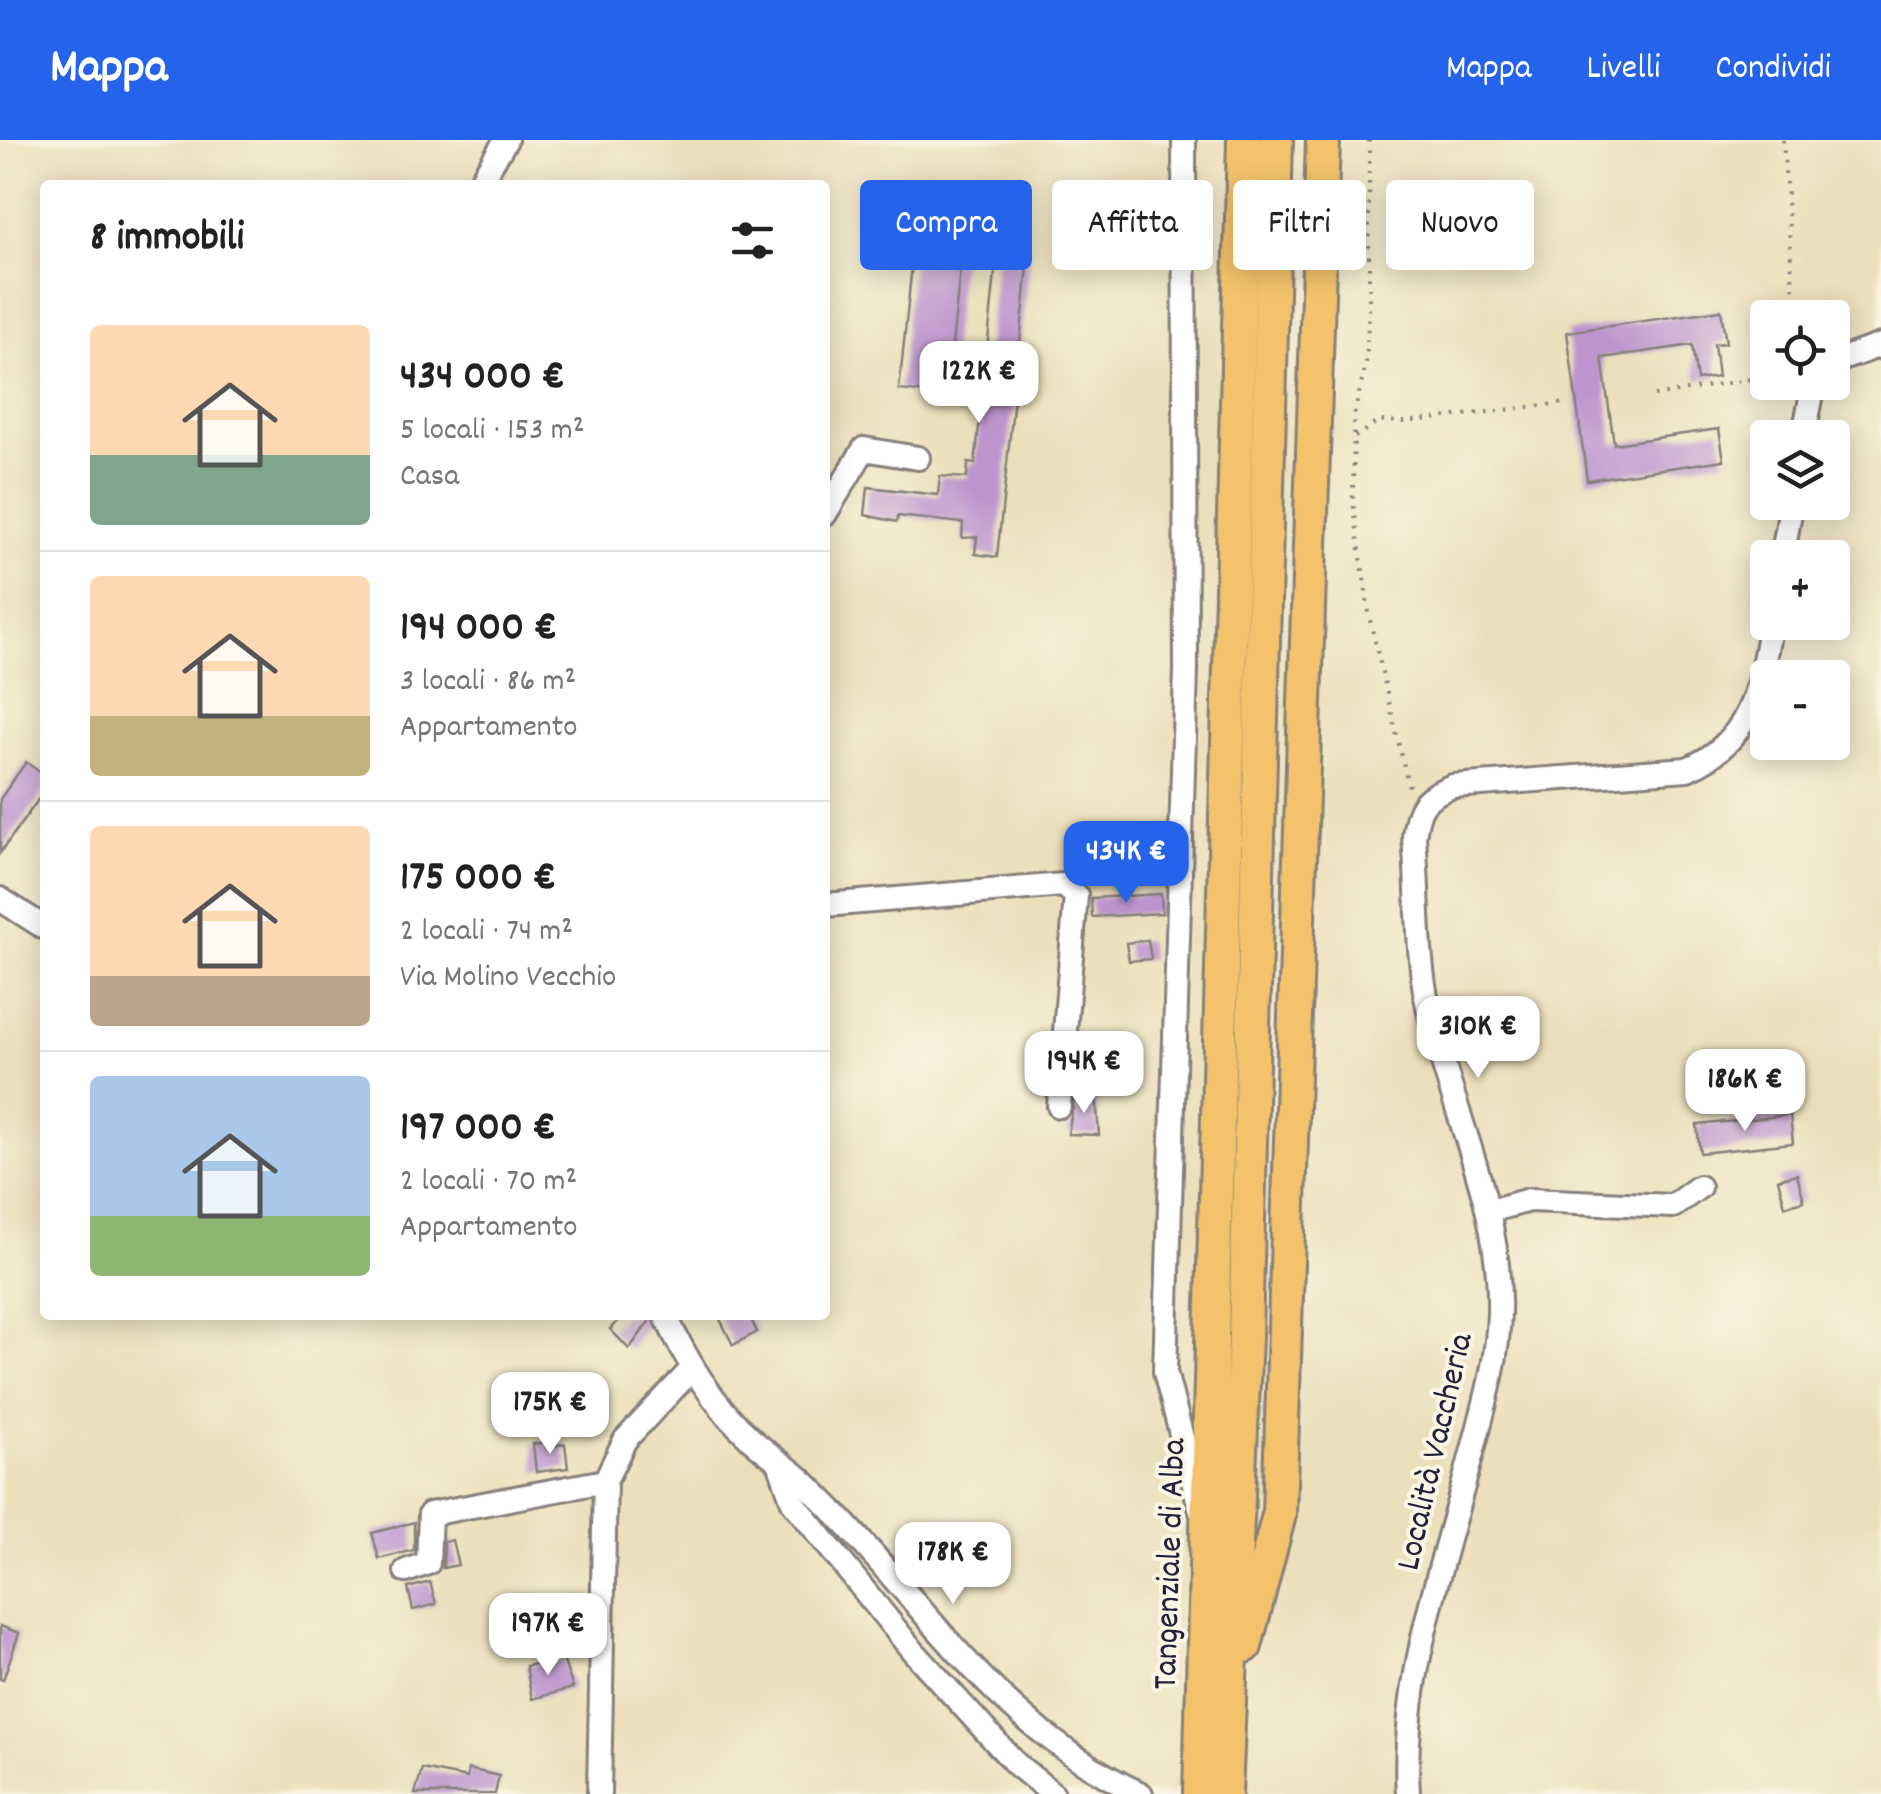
<!DOCTYPE html>
<html lang="it">
<head>
<meta charset="utf-8">
<style>
	body { margin:0; font-family:Dekko,sans-serif; background:#f2f2f2; color:#222; height:100vh; display:flex; flex-direction:column; font-size:38px; white-space:nowrap }
	* { box-sizing:border-box; margin:0 }
	p { font-size:32px; color:#767676 }
	.icon { flex:none; width:55px; height:55px; fill:none; stroke:currentColor; stroke-width:2; stroke-linecap:round; stroke-linejoin:round }
	.map { position:relative; flex:1; overflow:hidden }
	.drawer { position:absolute; left:40px; top:40px; width:790px; height:1140px; display:flex; flex-direction:column; background:#fff; border-radius:10px; box-shadow:0 5px 25px #0003 }
	.drawer>* { flex:none }
	.hud { position:absolute; left:860px; top:40px; width:870px; height:90px; display:flex; gap:20px }
	.buttons { position:absolute; left:1750px; top:160px; display:grid; gap:20px }
	.buttons a { display:grid; place-items:center; width:100px; height:100px; border-radius:10px; background:#fff; box-shadow:0 5px 25px #0003; font-size:50px }
	.price { position:absolute; translate:-50% -85px; padding:0 22px; border-radius:20px; background:#fff; color:#222; font-size:32px; line-height:65px; filter:drop-shadow(0 2px 5px #0008) }
	.price::after { content:''; position:absolute; left:50%; top:60px; width:30px; height:22px; margin-left:-15px; background:inherit; clip-path:polygon(0 0,100% 0,50% 100%) }
	.price.selected { background:#2563eb; color:#fff }
	ul { padding:0; list-style:none }
	li { display:flex; align-items:center; gap:30px; height:250px; padding:0 50px }
	li+li { border-top:2px solid #e0e0e0 }
	li span { display:grid; place-items:center; flex:none; width:280px; height:200px; border-radius:10px; color:#555 }
	li>.icon { margin-inline-start:auto }
	span .icon { width:120px; height:120px; fill:#fffc; stroke-width:1 }
	li b { font-size:42px }
	h2 { display:flex; justify-content:space-between; align-items:center; height:120px; padding:0 50px; font-size:42px }
	.tag { padding:0 35px; border-radius:10px; background:#fff; box-shadow:0 5px 25px #0003; font-size:35px; line-height:90px }
	.tag.selected { background:#2563eb; color:#fff }
	header { display:flex; align-items:center; gap:60px; box-sizing:border-box; height:140px; padding:0 50px; background:#2563eb; color:#fff }
	header strong { font-size:48px }
	nav { display:flex; gap:55px; margin-inline-start:auto; font-size:35px }
	.map>svg:first-child { display:block }
</style>
</head>
<body>
<header>
<strong>Mappa</strong>
<nav><a>Mappa</a><a>Livelli</a><a>Condividi</a></nav>
</header>
<div class="map">
<svg width="1881" height="1654" viewBox="0 0 1881 1654">
	<rect width="100%" height="100%" fill="#fcf5e5"/>
	<filter id="ink" filterUnits="userSpaceOnUse"><feTurbulence type="fractalNoise" baseFrequency=".01" numOctaves="2"/><feDisplacementMap in="SourceGraphic" scale="20" xChannelSelector="R" yChannelSelector="G"/><feConvolveMatrix kernelMatrix="1 2 1 2 8 2 1 2 1" color-interpolation-filters="sRGB"/></filter>
	<filter id="wash" filterUnits="userSpaceOnUse"><feTurbulence type="fractalNoise" baseFrequency=".0048" numOctaves="4" result="noise"/><feDisplacementMap in="SourceGraphic" scale="40" xChannelSelector="R" yChannelSelector="G"/><feGaussianBlur stdDeviation="2.25" result="paint"/><feColorMatrix in="noise" values="0 0 0 0 0 0 0 0 0 0 0 0 0 0 0 0 0 1.4 0 .05"/><feComposite in="paint" operator="in"/></filter>
	<g filter="url(#wash)">
		<rect width="100%" height="100%" fill="#ebdfbb"/>
		<g id="blocks">
			<!-- building -->
			<path fill="#bc94ce" d="M915,96L963,101L950,225H954L947,255L899,250Z
				M998,105L1030,108L997,417L975,414L977,397L962,398L963,383L898,376L897,382L865,375L868,347L938,355L940,336L967,338L968,323L975,324Z
				M1721,170L1726,203L1714,204L1718,237L1697,240L1692,205L1602,218L1614,304L1719,289L1724,320L1587,340L1567,192Z
				M26,622L45,636V650L0,713V659Z
				M1161,754L1162,773L1092,777L1091,758Z
				M1148,800L1151,819L1129,821L1126,803Z
				M1075,954L1096,955L1099,995L1068,994Z
				M1790,975L1793,1003L1700,1013L1697,985Z
				M1797,1034L1804,1061L1785,1066L1778,1039Z
				M624,1175H650L651,1179L629,1209L610,1189Z
				M718,1175H749L757,1192L733,1205Z
				M548,1302L549,1306L565,1304L568,1328L536,1332L533,1304Z
				M414,1382V1410L379,1419L372,1393Z
				M452,1400L458,1425L443,1428L444,1402Z
				M430,1442L436,1464L413,1470L408,1448Z
				M0,1486L19,1493L3,1540L0,1539Z
				M563,1519L573,1548L532,1559L526,1526Z
				M422,1629L467,1638L468,1629L499,1636L495,1654H415Z"/>
		</g>
	</g>
	<g filter="url(#ink)">
		<use href="#blocks" fill-opacity="0" stroke="#86807b" stroke-width="2.5"/>
		<g fill="none" stroke-linecap="round" stroke-linejoin="round">
			<defs>
				<path id="minor" d="M1184,0L1186,530L1165,1232L1201,1371
					M478,45L506,0
					M1832,228L1842,219L1881,205
					M1803,298L1812,254L1820,242
					M825,374L864,309L918,318
					M1782,418L1792,362
					M0,759L45,788
					M825,765L1063,745L1076,755L1059,966
					M1489,1071L1529,1060L1673,1066L1699,1047
					M665,1175C687,1221 712,1264 751,1299C767,1314 787,1326 804,1342C921,1453 987,1582 1141,1654
					M779,1322L793,1362L913,1511L1016,1624L1053,1654
					M406,1431L428,1423L430,1374L605,1341
					M599,1654L605,1341L625,1300L691,1230
					M1408,1654C1401,1538 1443,1424 1472,1313C1484,1267 1498,1221 1499,1172C1502,1066 1452,973 1429,871C1416,816 1419,753 1414,697C1418,666 1423,657 1453,646L1687,629C1752,602 1760,546 1771,482"/>
				<path id="highway" d="M1245,1506L1279,1375L1323,0
					M1200,1654L1244,0
					M1225,1654L1245,1197L1276,0"/>
			</defs>
			<!-- minor casing -->
			<use href="#minor" stroke="#86807b" stroke-width="28"/>
			<!-- highway casing -->
			<use href="#highway" stroke="#86807b" stroke-width="38"/>
			<!-- path -->
			<path stroke="#86807b" stroke-width="4" stroke-dasharray="2.5 8" stroke-linecap="butt" d="M1369,0V166L1366,224L1354,275L1353,362L1370,480L1410,652
				M1783,0L1795,178
				M1654,256L1768,236
				M1355,297L1379,281L1405,282L1563,263"/>
			<!-- minor -->
			<use href="#minor" stroke="#fff" stroke-width="22"/>
			<!-- highway -->
			<use href="#highway" stroke="#f3c26a" stroke-width="32"/>
		</g>
	</g>
	<g text-anchor="middle" stroke-width="8" stroke-linejoin="round" paint-order="stroke">
		<!-- street labels -->
		<g font-size="35" fill="#22223b" stroke="#fcf5e5">
			<text transform="translate(1432 1311) rotate(-77)" y="12">Località Vaccheria</text>
			<text transform="translate(1167 1424) rotate(-88)" y="12">Tangenziale di Alba</text>
		</g>
	</g>
</svg>
<div class="buttons">
<a><svg class="icon" aria-label="locate" viewBox="0 0 24 24"><circle cx="12" cy="12" r="6"/><path d="M12 2v4M12 18v4M2 12h4M18 12h4"/></svg></a>
<a><svg class="icon" aria-label="layers" viewBox="0 0 24 24"><path d="M12 4l9 5-9 5-9-5zM3 14l9 5 9-5"/></svg></a>
<a>+</a>
<a>−</a>
</div>
<b class="price" style="left:979px;top:286px">122K €</b>
<b class="price selected" style="left:1126px;top:766px">434K €</b>
<b class="price" style="left:1478px;top:941px">310K €</b>
<b class="price" style="left:1084px;top:976px">194K €</b>
<b class="price" style="left:1745px;top:994px">186K €</b>
<b class="price" style="left:550px;top:1317px">175K €</b>
<b class="price" style="left:953px;top:1467px">178K €</b>
<b class="price" style="left:548px;top:1538px">197K €</b>
<div class="hud">
<a class="tag selected">Compra</a>
<a class="tag">Affitta</a>
<a class="tag">Filtri</a>
<a class="tag">Nuovo</a>
</div>
<section class="drawer">
<h2>8 immobili<svg class="icon" aria-label="filters" viewBox="0 0 24 24"><path d="M4 7h16M4 17h16"/><circle cx="9" cy="7" r="2"/><circle cx="15" cy="17" r="2"/></svg></h2>
<ul>
<li><span style="background:linear-gradient(#ffd9b3 65%,#7fa58c 0)"><svg class="icon" aria-label="home" viewBox="0 0 24 24"><path d="M3 11l9-7 9 7M6 9v11h12V9"/></svg></span><div><b>434 000 €</b><p>5 locali · 153 m²</p><p>Casa</p></div></li>
<li><span style="background:linear-gradient(#ffd9b3 70%,#c2b280 0)"><svg class="icon" aria-label="home" viewBox="0 0 24 24"><path d="M3 11l9-7 9 7M6 9v11h12V9"/></svg></span><div><b>194 000 €</b><p>3 locali · 86 m²</p><p>Appartamento</p></div></li>
<li><span style="background:linear-gradient(#ffd9b3 75%,#b9a48a 0)"><svg class="icon" aria-label="home" viewBox="0 0 24 24"><path d="M3 11l9-7 9 7M6 9v11h12V9"/></svg></span><div><b>175 000 €</b><p>2 locali · 74 m²</p><p>Via Molino Vecchio</p></div></li>
<li><span style="background:linear-gradient(#a9c7e8 70%,#8fb573 0)"><svg class="icon" aria-label="home" viewBox="0 0 24 24"><path d="M3 11l9-7 9 7M6 9v11h12V9"/></svg></span><div><b>197 000 €</b><p>2 locali · 70 m²</p><p>Appartamento</p></div></li>
</ul>
</section>
</div>
</body>
</html>
